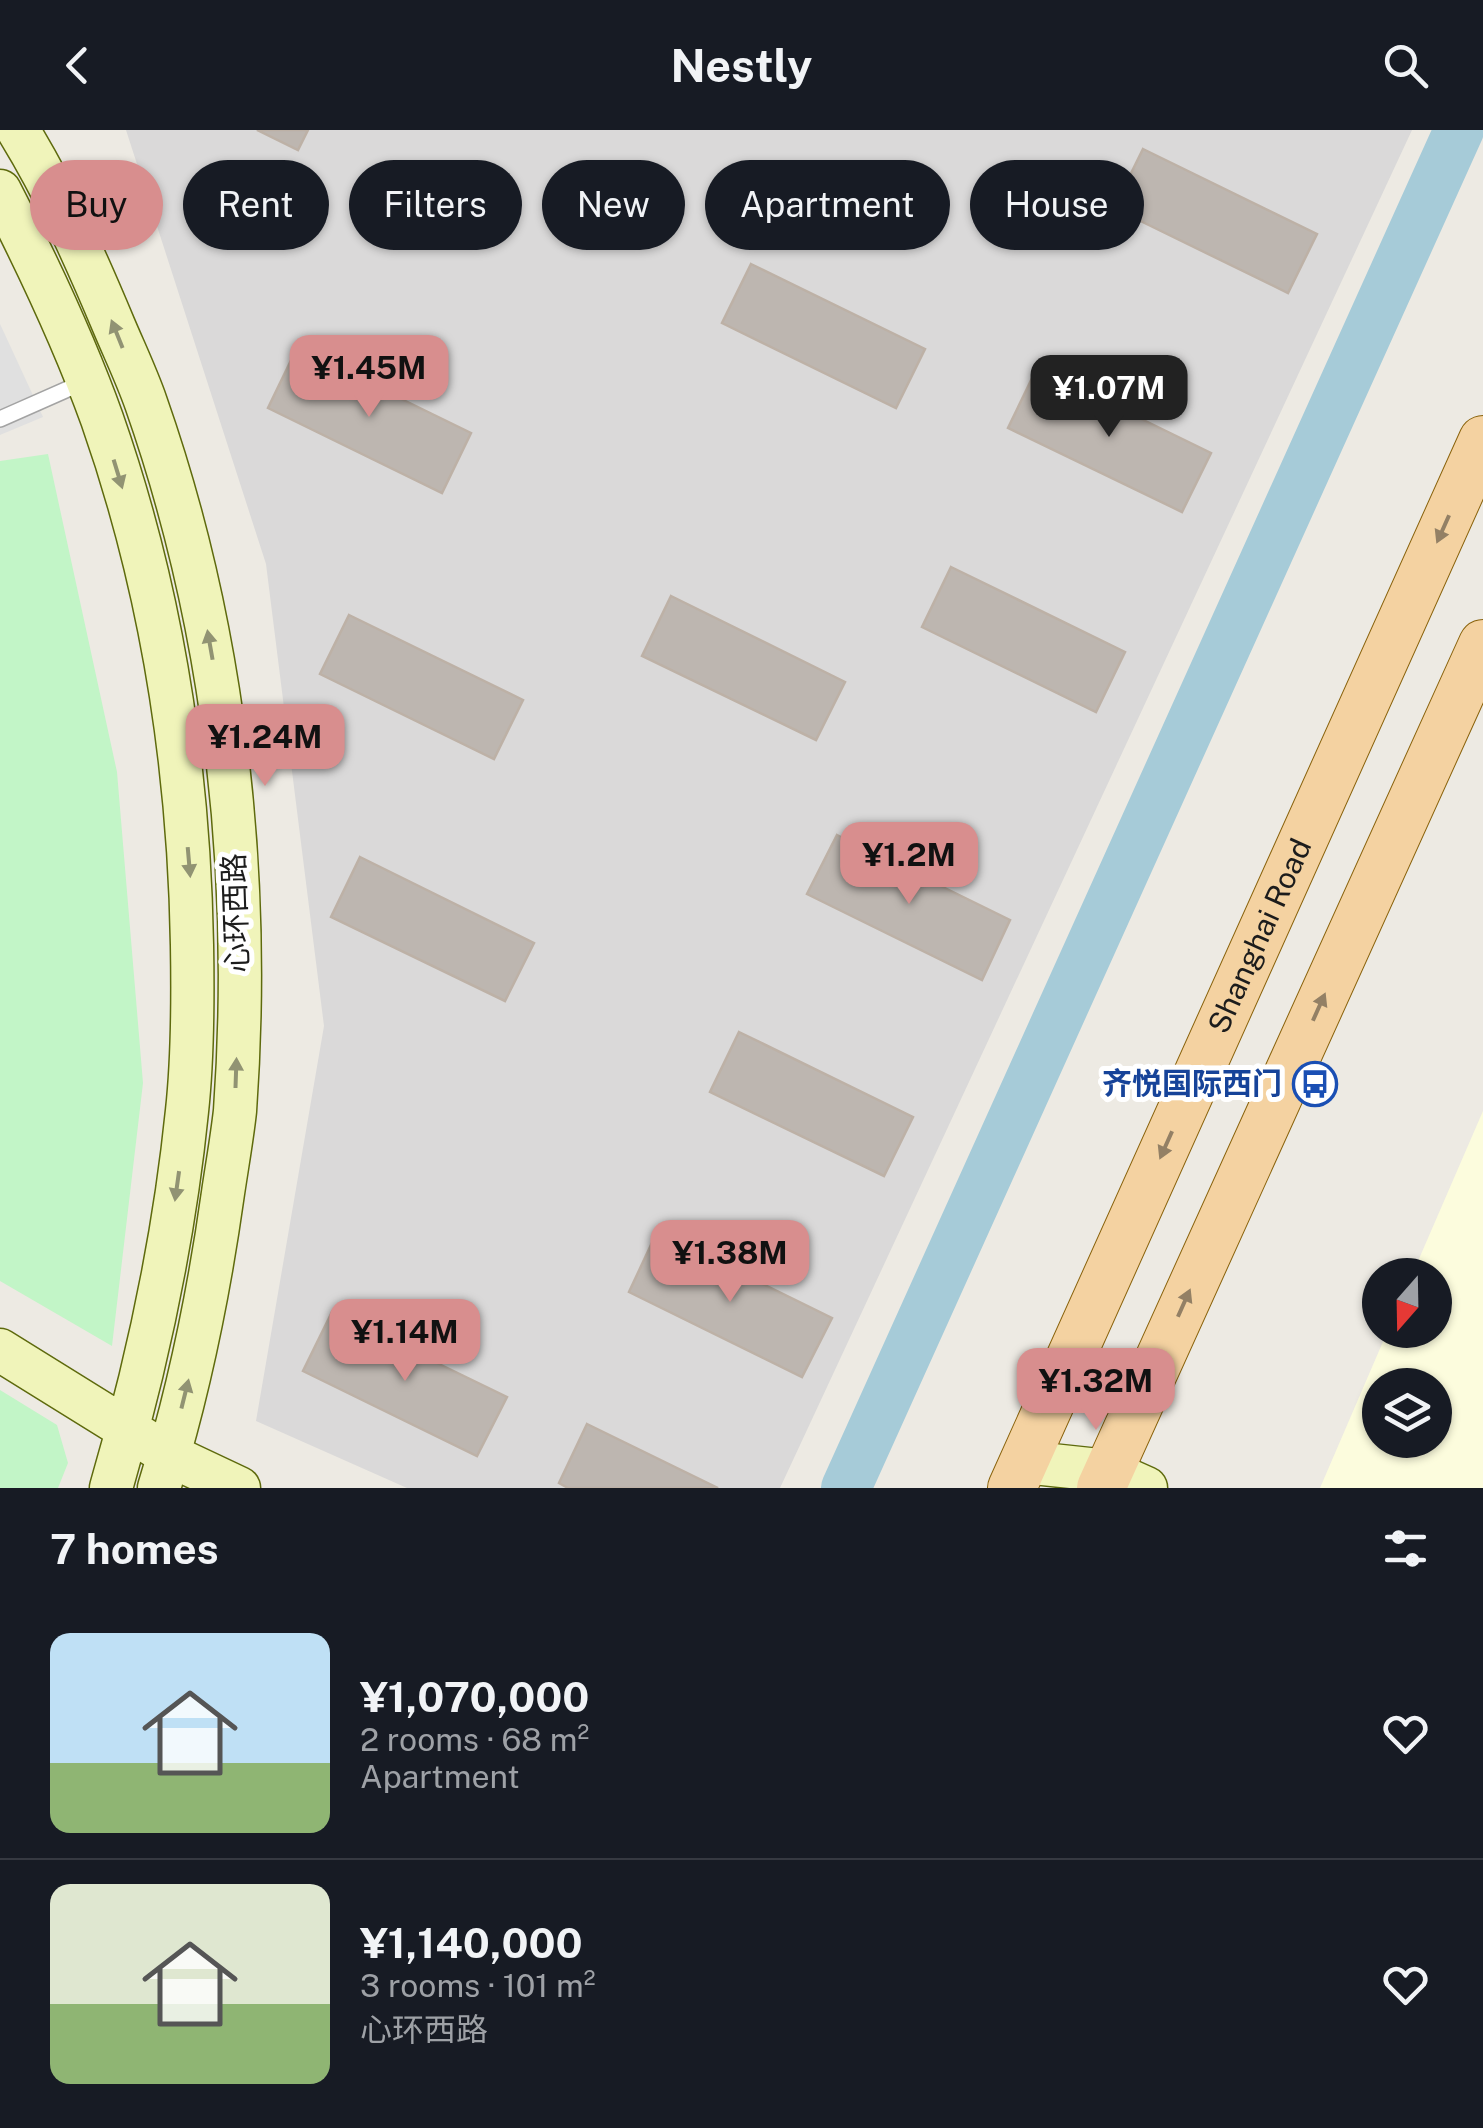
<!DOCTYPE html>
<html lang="en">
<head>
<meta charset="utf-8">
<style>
	body { margin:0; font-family:"Public Sans","Noto Sans SC",sans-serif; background:#20242c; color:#f1f3f6; height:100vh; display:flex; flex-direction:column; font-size:38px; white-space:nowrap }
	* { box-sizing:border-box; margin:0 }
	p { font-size:32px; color:#9ea1a6 }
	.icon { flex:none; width:55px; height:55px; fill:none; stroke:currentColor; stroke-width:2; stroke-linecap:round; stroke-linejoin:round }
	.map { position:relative; height:1358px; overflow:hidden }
	.side { display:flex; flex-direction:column; background:#171b24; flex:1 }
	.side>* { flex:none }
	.top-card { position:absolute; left:30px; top:30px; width:1425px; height:90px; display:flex; gap:20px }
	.needle { width:65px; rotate:200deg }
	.controls { position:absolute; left:1362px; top:1128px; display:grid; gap:20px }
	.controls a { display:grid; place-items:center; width:90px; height:90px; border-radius:50%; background:#171b24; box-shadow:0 2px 8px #0004; font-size:50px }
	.price { position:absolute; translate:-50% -85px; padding:0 22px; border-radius:20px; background:#d88e8e; color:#111; font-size:32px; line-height:65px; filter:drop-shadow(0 2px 5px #0008) }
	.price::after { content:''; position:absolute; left:50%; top:60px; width:30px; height:22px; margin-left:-15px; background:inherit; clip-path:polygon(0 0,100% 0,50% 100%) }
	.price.on { background:#222; color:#fff }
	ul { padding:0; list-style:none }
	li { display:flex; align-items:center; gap:30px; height:250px; padding:0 50px }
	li+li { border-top:2px solid #363941 }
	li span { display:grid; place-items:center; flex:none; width:280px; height:200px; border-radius:20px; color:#555 }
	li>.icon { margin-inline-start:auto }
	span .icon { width:120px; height:120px; fill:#fffc; stroke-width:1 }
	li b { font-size:42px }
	h2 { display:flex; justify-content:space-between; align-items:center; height:120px; padding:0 50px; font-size:42px }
	.chip { padding:0 35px; border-radius:45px; background:#171b24; box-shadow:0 2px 8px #0004; font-size:35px; line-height:90px }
	.chip.on { background:#d88e8e; color:#111 }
	header { display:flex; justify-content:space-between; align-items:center; height:130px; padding:0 50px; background:#171b24; font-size:45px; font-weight:700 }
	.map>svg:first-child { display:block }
</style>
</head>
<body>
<header><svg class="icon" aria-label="back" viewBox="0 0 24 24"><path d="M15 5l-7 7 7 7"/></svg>Nestly<svg class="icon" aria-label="search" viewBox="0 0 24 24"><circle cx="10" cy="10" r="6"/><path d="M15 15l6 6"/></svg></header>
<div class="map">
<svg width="1483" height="1358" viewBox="0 0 1483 1358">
	<rect width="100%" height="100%" fill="#edeae3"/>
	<!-- residential -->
	<path fill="#dad9d9" d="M126,0H1412L780,1358H407L256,1291L324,896L266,434Z"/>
	<!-- education -->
	<path fill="#fcfcdd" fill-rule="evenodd" d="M1483,981V1358H1320L1388,1200H1435V1145H1412ZM1380,1255H1435V1310H1380Z"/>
	<!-- park -->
	<path fill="#c2f5c7" d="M48,324L117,642L143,953L112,1216L0,1151V331Z
		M0,1260L57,1295L68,1333L58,1358H0Z"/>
	<!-- parking -->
	<path fill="#e0e0e0" d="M0,194L43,287L0,305Z"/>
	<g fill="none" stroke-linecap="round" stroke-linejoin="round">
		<!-- river -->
		<path stroke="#a6cbd8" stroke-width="50" d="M846,1358L1459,0"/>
	</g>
	<!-- building -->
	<path fill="#bdb6b0" stroke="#bdb1a6" stroke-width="2.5" d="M257,0H308L298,20Z
		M1143,19L1317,104L1288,163L1114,78Z
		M751,134L925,219L896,278L722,193Z
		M297,218L471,303L442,363L268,278Z
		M1037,238L1211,323L1182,382L1008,298Z
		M951,437L1125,522L1096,582L922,497Z
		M671,466L845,552L816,610L642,526Z
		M349,485L523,570L494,629L320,544Z
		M837,705L1010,790L982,850L807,764Z
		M360,727L534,813L505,871L331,787Z
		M739,902L913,987L884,1046L710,962Z
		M657,1102L832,1188L802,1247L629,1162Z
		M332,1182L507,1267L477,1326L303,1241Z
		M587,1294L718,1358H568L559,1353Z"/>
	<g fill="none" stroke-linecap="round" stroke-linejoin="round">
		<defs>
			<path id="lane" d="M0,289L86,251"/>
			<path id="secondary" d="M18,0C56,62 86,129 114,196C125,222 137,247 146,273C225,498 252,743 235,981C232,1008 227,1036 223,1063C209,1163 189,1261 159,1358
				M0,61C38,135 74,211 102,289C161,457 189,637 192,815C193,870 193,926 187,981C174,1109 147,1235 111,1358
				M0,1220L169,1325L239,1358
				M1024,1332L1108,1341L1146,1358"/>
			<g id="primary">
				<path id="s1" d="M1012,1358L1483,310"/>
				<path d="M1101,1358L1483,514"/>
			</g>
		</defs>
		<!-- lane casing -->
		<use href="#lane" stroke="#a3a3a3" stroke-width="18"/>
		<!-- secondary casing -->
		<use href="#secondary" stroke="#5e6a0d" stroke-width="45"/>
		<!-- primary casing -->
		<use href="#primary" stroke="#89620b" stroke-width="50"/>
		<!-- lane -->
		<use href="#lane" stroke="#fff" stroke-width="15"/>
		<!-- secondary -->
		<use href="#secondary" stroke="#f0f4ba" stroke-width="42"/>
		<!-- primary -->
		<use href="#primary" stroke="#f4d2a1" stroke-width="48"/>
	</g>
	<!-- one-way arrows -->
	<defs><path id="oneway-solid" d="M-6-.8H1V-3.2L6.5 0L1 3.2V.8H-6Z" transform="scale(2.5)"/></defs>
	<g fill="#919373">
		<use href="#oneway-solid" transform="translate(117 204) rotate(-112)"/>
		<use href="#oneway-solid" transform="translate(118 344) rotate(73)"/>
		<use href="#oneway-solid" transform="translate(210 515) rotate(-100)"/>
		<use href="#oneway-solid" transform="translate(189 732) rotate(85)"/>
		<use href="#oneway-solid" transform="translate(236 943) rotate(-88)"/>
		<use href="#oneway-solid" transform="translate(177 1056) rotate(98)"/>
		<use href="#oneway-solid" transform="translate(185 1264) rotate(-76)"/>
	</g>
	<g fill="#938065">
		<use href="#oneway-solid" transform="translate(1443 399) rotate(114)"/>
		<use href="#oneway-solid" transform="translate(1319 877) rotate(-66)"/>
		<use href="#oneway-solid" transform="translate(1166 1015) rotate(114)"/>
		<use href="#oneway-solid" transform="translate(1184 1173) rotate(-66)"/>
	</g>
	<!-- icons -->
	<defs>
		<symbol id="bus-ring" viewBox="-11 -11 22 22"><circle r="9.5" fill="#fff" stroke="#1a4fb4" stroke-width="1.5"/><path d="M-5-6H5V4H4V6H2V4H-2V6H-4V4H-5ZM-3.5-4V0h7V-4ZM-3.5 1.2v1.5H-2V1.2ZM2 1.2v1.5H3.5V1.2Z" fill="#1a4fb4"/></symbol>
	</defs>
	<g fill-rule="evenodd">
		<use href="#bus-ring" x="1290" y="929" width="50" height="50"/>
	</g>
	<g text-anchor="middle" stroke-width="10" stroke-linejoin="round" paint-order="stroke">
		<!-- street labels -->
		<g font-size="30" fill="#1c1c1c" stroke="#fff">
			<text transform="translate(236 783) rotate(-92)" y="10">心环西路</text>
			<text dy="10" stroke="none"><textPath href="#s1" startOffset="605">Shanghai Road</textPath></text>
		</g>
		<!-- transit labels -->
		<g font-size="30" font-weight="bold" fill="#164399" stroke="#fff" text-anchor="end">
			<text x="1282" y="964">齐悦国际西门</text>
		</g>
	</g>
</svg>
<div class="controls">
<a><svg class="needle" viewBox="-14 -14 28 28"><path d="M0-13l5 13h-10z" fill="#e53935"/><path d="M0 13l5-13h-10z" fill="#9ea1a6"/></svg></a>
<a><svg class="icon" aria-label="layers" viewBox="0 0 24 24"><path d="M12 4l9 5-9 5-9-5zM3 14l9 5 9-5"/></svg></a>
</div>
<b class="price" style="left:369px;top:290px">¥1.45M</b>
<b class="price on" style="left:1109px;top:310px">¥1.07M</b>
<b class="price" style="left:265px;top:659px">¥1.24M</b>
<b class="price" style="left:909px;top:777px">¥1.2M</b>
<b class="price" style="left:730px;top:1175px">¥1.38M</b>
<b class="price" style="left:405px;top:1254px">¥1.14M</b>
<b class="price" style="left:1096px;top:1303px">¥1.32M</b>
<div class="top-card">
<a class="chip on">Buy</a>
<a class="chip">Rent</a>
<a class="chip">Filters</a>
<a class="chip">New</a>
<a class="chip">Apartment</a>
<a class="chip">House</a>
</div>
</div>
<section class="side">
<h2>7 homes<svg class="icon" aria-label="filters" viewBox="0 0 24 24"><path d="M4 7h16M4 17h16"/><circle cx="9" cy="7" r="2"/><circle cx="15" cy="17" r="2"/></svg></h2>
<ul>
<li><span style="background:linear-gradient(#bfe0f5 65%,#8fb573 0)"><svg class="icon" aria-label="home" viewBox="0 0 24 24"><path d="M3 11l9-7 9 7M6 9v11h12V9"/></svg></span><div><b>¥1,070,000</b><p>2 rooms · 68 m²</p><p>Apartment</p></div><svg class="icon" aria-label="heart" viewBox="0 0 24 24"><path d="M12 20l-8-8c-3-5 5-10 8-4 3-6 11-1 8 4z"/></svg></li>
<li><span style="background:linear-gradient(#dfe7d0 60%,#8fb573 0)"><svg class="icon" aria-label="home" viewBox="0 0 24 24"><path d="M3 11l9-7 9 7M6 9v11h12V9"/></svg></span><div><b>¥1,140,000</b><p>3 rooms · 101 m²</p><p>心环西路</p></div><svg class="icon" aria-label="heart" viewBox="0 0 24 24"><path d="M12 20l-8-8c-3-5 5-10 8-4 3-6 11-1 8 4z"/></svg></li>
</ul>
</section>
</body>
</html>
